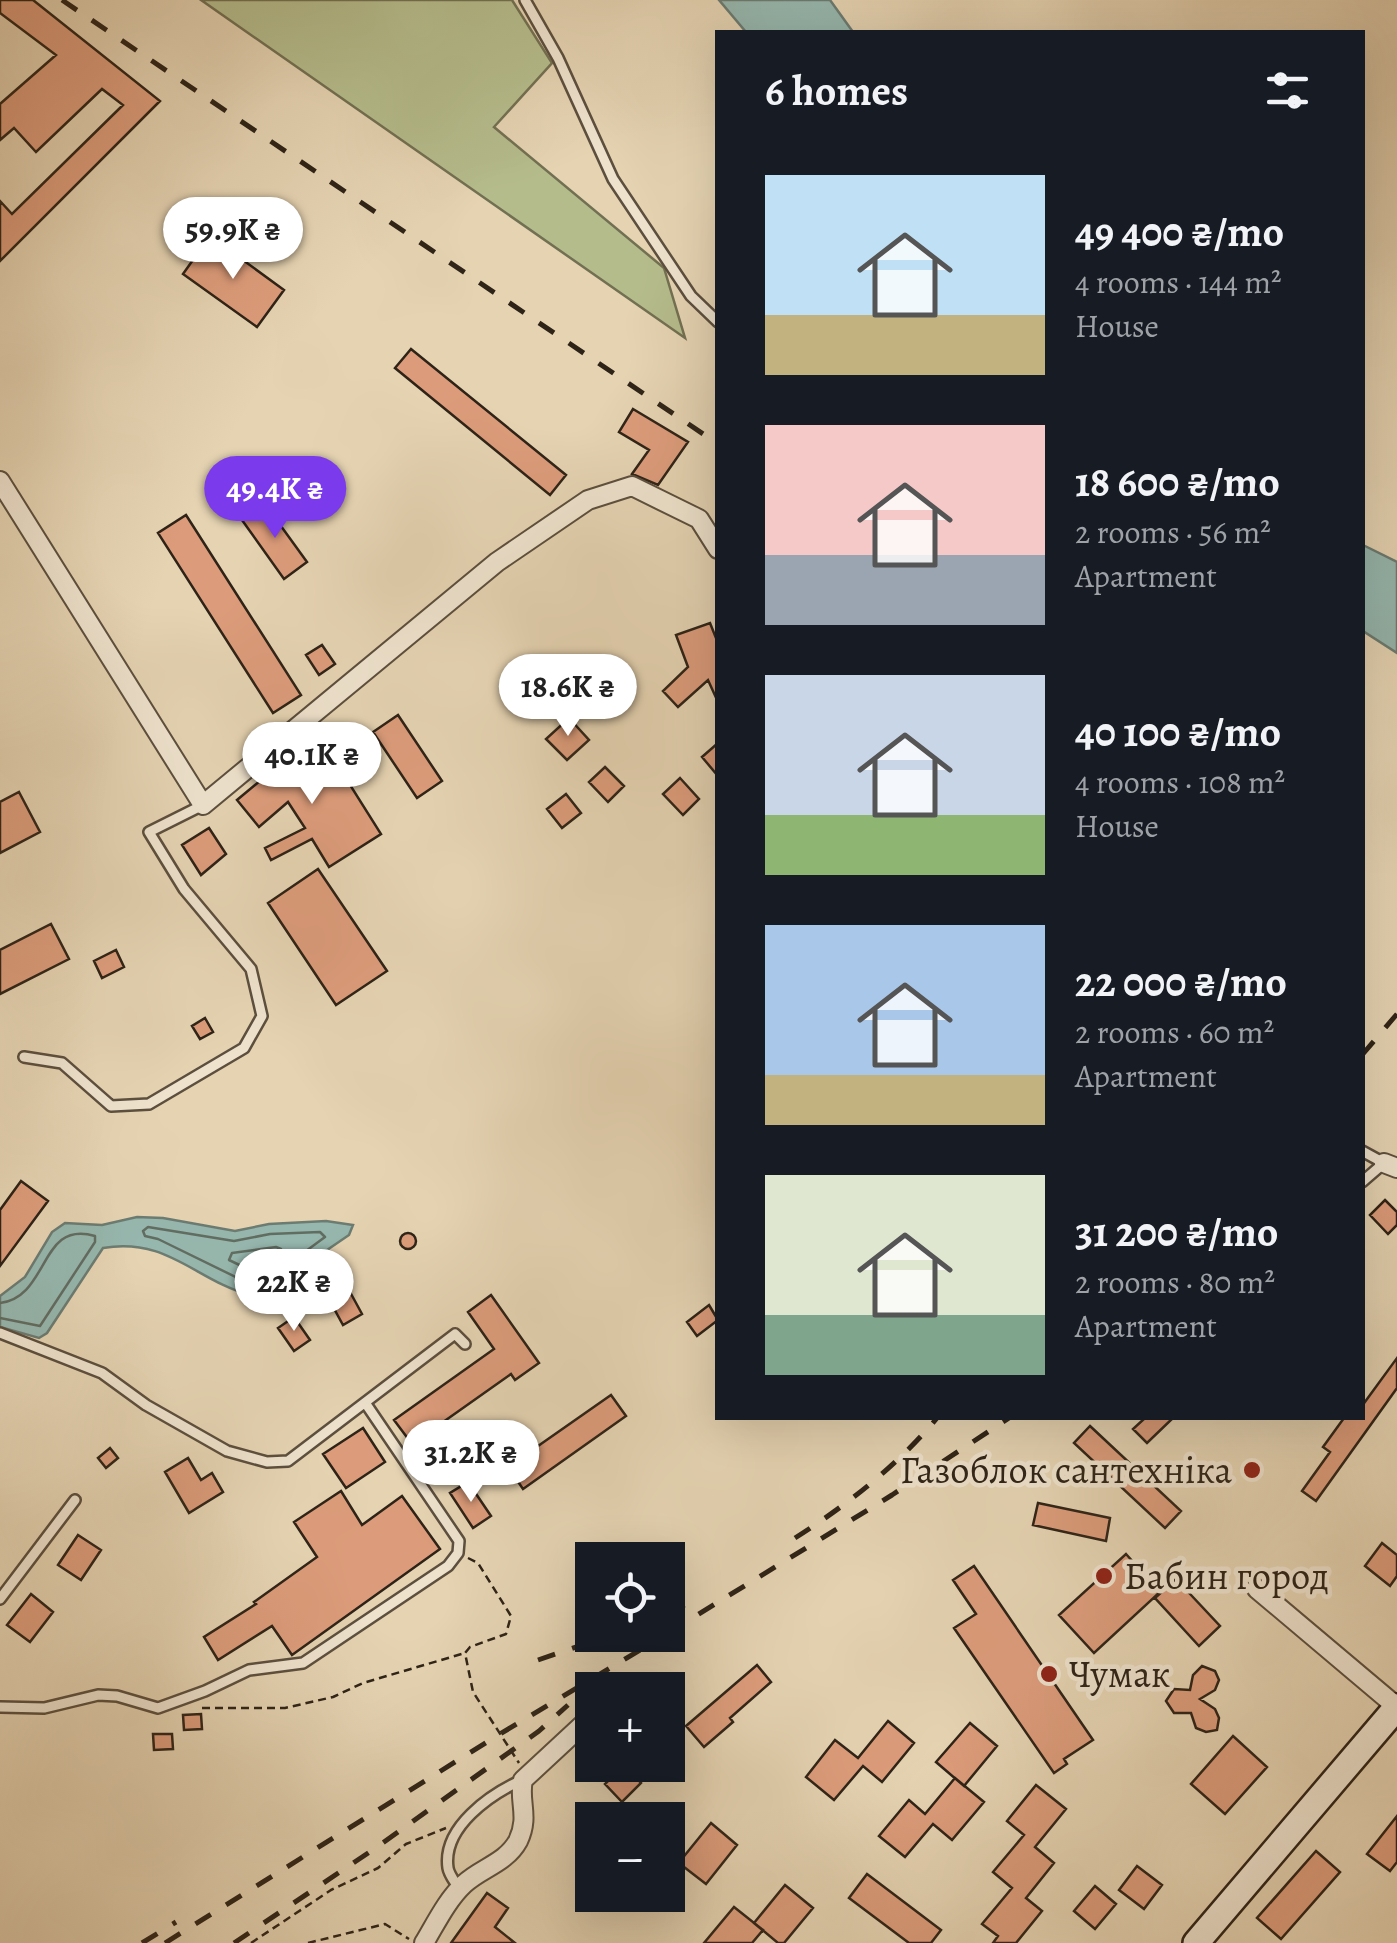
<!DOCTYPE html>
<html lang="en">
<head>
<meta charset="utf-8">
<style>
	body { margin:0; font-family:Alegreya,serif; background:#20242c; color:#f1f3f6; height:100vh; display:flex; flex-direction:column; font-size:38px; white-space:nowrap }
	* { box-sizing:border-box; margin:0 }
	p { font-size:32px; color:#9ea1a6 }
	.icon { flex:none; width:55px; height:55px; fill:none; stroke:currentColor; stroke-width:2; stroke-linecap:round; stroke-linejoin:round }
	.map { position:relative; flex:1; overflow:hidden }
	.panel { position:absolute; left:715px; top:30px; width:650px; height:1390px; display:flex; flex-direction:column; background:#171b24; border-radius:0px; box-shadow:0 10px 40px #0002 }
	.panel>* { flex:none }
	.buttons { position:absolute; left:575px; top:1542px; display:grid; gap:20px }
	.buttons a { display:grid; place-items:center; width:110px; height:110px; border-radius:0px; background:#171b24; box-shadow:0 10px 40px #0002; font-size:50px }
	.price { position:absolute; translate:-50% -85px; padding:0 22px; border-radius:35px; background:#fff; color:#222; font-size:32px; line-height:65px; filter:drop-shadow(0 2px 5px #0008) }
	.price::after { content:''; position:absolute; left:50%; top:60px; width:30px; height:22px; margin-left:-15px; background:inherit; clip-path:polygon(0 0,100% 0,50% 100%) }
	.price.active { background:#7c3aed; color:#fff }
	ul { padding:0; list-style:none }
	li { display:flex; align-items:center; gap:30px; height:250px; padding:0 50px }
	li span { display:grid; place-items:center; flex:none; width:280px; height:200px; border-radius:0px; color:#555 }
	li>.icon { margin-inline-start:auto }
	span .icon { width:120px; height:120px; fill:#fffc; stroke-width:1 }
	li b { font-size:42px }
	h2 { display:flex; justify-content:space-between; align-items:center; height:120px; padding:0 50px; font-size:42px }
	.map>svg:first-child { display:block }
</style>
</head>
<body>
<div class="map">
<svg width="1397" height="1943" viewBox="0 0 1397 1943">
	<rect width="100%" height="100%" fill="#e5d3b2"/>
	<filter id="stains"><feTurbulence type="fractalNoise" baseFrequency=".002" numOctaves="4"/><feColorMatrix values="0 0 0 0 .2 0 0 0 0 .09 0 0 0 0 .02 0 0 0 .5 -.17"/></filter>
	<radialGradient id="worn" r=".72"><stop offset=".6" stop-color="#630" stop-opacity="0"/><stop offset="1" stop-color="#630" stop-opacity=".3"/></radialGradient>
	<!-- green -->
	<path fill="#b5bc8c" stroke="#727052" stroke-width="2.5" d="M201,0H512L552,63L494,127L664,268L685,338Z"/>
	<!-- water -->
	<path fill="#96b7ae" stroke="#6c7c72" stroke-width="2.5" d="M719,0H830L853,32H746Z
		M1363,545L1397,562V653L1363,631Z
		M137,1217L163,1218L235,1231L269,1224L326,1221L353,1225L349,1235L267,1291L253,1296C195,1281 169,1237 103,1248L47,1333L39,1338L0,1327V1296L25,1277L52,1232L65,1223L102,1225Z"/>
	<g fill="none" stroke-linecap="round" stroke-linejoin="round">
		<!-- shore -->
		<path stroke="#626d62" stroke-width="2.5" d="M148,1227L234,1241L270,1234L320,1232L325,1237L264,1282L252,1285L158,1239L145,1236L143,1231Z
			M276,1247L281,1249L280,1255L254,1272L229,1260L232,1253Z
			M0,1303C50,1297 39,1219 95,1236V1242L40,1326L0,1318"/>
	</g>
	<!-- building -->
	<path fill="#dc9c7b" stroke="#2e2317" stroke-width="2.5" d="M0,0H33L160,101L0,261V201L12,214L123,105L102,89L36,152L14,128L0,140V104L56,55L0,13Z
		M210,236L284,290L257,327L183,274Z
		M411,349L566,475L550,495L395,368Z
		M633,409L688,442L658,485L632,474L649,450L619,432Z
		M265,504L307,562L284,579L242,520Z
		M186,515L301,695L273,713L158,533Z
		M710,623L718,643V702L708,680L678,707L663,691L688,667L676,635Z
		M322,645L335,664L319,675L306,655Z
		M398,715L442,781L417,798L373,732Z
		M569,718L589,740L567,760L546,739Z
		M308,741L343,783L347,780L381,834L329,867L312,839L271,860L265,848L305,828L288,802L259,827L237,800Z
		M718,743V776L702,757Z
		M605,767L624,786L608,802L589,782Z
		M680,778L699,799L683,815L663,794Z
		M19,792L40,832L0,853V802Z
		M566,794L581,813L562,828L547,809Z
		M209,828L226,854L201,875L182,845Z
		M318,869L387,971L336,1005L268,903Z
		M51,924L69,959L0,994V950Z
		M116,950L124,967L102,978L94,961Z
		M205,1018L213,1032L200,1039L192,1026Z
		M21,1181L48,1201L0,1266V1210Z
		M1385,1200L1397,1212V1225L1388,1234L1370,1215Z
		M400 1241a8 8 0 1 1 16 0a8 8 0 1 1-16 0Z
		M344,1281L362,1314L343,1325L325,1292Z
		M491,1295L539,1363L515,1380L511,1374L412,1444L394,1420L494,1349L468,1312Z
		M709,1305L718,1320L697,1336L687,1322Z
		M294,1317L310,1340L294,1351L278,1328Z
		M1397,1358V1388L1316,1501L1302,1491L1330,1452L1323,1447L1344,1418H1362V1406Z
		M611,1395L626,1416L523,1489L508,1467Z
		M1145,1418H1173L1147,1443L1133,1429Z
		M1090,1426L1181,1511L1165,1528L1074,1443Z
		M363,1428L385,1462L346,1488L323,1454Z
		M110,1448L118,1458L106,1468L98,1458Z
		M188,1458L201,1480L212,1473L223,1492L189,1513L165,1472Z
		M468,1482L491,1516L473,1528L450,1493Z
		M341,1491L362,1525L402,1496L440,1549L292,1655L272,1626L218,1660L204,1637L256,1604L254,1602L317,1557L294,1522Z
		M1038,1503L1110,1518L1106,1541L1033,1525Z
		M78,1535L101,1550L81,1580L58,1565Z
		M1382,1543L1397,1555V1576L1390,1586L1365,1566Z
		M1126,1554L1160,1592L1094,1653L1059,1615Z
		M974,1566L1093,1740L1064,1759L1067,1764L1054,1773L954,1628L976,1614L953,1580Z
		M1176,1579L1220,1626L1199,1646L1155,1598Z
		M31,1594L53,1612L30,1642L7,1625Z
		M757,1665L771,1682L730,1718L733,1722L704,1747L686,1726Z
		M1202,1666L1215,1671L1219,1680L1215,1690L1200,1699L1215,1709L1219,1718L1217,1730L1206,1732L1196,1728L1191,1713H1174L1166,1701L1174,1689L1190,1690L1193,1675Z
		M201,1714L202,1729L184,1730L183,1715Z
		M888,1721L914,1743L882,1782L863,1766L834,1800L806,1777L835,1740L858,1758Z
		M970,1723L997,1746L964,1786L936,1762Z
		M153,1734H172L173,1749L154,1750Z
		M1233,1736L1267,1767L1225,1814L1191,1784Z
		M624,1765L641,1783L622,1802L605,1784Z
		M955,1778L984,1802L952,1840L933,1824L905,1857L879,1836L909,1800L925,1814Z
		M1036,1785L1066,1809L1035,1847L1054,1863L1026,1898L1042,1911L1016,1943H993L998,1936L982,1924L1012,1888L993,1872L1024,1835L1007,1821Z
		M1397,1816V1862L1390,1871L1367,1854Z
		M711,1823L737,1845L706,1884L684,1867L668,1887V1849L681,1860Z
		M1316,1851L1340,1872L1281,1939L1257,1918Z
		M1137,1866L1162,1885L1144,1909L1119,1890Z
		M867,1874L941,1930L931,1943H909L849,1898Z
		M785,1885L813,1908L784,1943H778L754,1923Z
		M1095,1886L1116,1904L1095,1929L1074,1911Z
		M487,1893L508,1908L495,1927L515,1943H451Z
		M734,1907L763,1930L752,1943H704Z"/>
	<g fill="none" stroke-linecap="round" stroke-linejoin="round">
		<defs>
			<path id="lane" d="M525,0L558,58L613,179L691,296L718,322
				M24,1057L62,1063L111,1106L149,1104L244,1048L262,1016L251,969L184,889L149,832L203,805
				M1362,1151L1384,1163L1362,1182
				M0,1333L102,1373L146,1405L227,1451L267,1462L288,1461L455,1334L465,1344
				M0,1599L75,1500
				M0,1707L44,1708L98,1695L117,1696L158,1708L205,1691L249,1670L303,1663L448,1566L458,1553L459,1541L366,1404
				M459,1889C456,1883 449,1875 448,1868C442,1827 491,1794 522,1780"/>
			<path id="street" d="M0,481L203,805L497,562L588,500L632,486L699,519L718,549
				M1384,1163L1397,1168
				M1257,1589L1397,1707
				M424,1943C436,1923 447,1900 464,1884C481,1868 506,1863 518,1841C530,1816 518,1801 523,1780L592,1716"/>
			<path id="secondary" d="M1196,1943L1397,1707"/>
		</defs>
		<!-- lane casing -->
		<use href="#lane" stroke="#5c4f3e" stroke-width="14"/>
		<!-- street casing -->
		<use href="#street" stroke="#5c4f3e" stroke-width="22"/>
		<!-- secondary casing -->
		<use href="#secondary" stroke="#2e2317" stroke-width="30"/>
		<!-- path -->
		<path stroke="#2e2317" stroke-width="2.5" stroke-dasharray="8 5" stroke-linecap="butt" d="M468,1558L478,1563L511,1616L506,1634L470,1647L465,1653L473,1692L519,1763
			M202,1708H285L333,1697L363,1683L465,1653
			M251,1943L331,1890L378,1868L406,1844L446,1828
			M308,1943L385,1924L409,1939"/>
		<!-- lane -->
		<use href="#lane" stroke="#eee2cd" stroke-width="9"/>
		<!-- street -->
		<use href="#street" stroke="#eee2cd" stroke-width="18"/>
		<!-- secondary -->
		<use href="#secondary" stroke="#eee2cd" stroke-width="25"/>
		<!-- rail -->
		<path stroke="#2e2317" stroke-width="5" stroke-dasharray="18 18" stroke-linecap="butt" d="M62,0L718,444
			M1362,1055L1397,1014
			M795,1538C847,1505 897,1466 937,1418
			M668,1612L696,1600
			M668,1633L892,1495L1009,1418
			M538,1660L612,1635
			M142,1943L176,1922
			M165,1943L500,1734L665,1635
			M234,1943L377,1847L539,1731L568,1705"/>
	</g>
	<!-- markers -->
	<g fill="#8f2418" stroke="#eee2cd" stroke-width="4">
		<circle cx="1252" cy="1470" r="10"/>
		<circle cx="1104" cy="1576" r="10"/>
		<circle cx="1049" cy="1674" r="10"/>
	</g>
	<g text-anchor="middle" stroke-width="9" stroke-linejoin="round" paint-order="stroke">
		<!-- poi labels -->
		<g font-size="38" fill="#2e2317" stroke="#eee2cd" text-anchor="start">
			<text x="1232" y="1483" text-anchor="end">Газоблок сантехніка</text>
			<text x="1124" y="1589">Бабин город</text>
			<text x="1069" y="1687">Чумак</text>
		</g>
	</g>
	<rect width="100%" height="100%" filter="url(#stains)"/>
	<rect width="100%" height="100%" fill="url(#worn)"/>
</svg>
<div class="buttons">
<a><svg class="icon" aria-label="locate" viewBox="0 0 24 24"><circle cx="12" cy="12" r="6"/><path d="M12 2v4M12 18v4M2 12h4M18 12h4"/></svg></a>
<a>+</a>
<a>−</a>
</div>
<b class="price" style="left:233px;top:282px">59.9K ₴</b>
<b class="price active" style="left:275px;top:541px">49.4K ₴</b>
<b class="price" style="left:568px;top:739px">18.6K ₴</b>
<b class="price" style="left:312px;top:807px">40.1K ₴</b>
<b class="price" style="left:294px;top:1334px">22K ₴</b>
<b class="price" style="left:471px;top:1505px">31.2K ₴</b>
<section class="panel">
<h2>6 homes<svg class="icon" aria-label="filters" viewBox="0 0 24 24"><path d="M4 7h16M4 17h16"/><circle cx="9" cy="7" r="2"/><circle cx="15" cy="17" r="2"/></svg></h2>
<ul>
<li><span style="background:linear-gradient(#bfe0f5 70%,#c2b280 0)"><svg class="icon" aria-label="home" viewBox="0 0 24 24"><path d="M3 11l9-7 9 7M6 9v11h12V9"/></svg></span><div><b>49 400 ₴/mo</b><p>4 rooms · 144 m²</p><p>House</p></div></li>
<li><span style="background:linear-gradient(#f6c9c9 65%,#9aa5b1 0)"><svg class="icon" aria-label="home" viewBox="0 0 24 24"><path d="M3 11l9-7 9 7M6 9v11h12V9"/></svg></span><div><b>18 600 ₴/mo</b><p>2 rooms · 56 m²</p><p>Apartment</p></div></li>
<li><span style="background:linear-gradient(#c9d6e8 70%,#8fb573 0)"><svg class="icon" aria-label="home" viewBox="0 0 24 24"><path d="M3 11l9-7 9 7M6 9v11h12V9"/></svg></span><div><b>40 100 ₴/mo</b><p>4 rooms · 108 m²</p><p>House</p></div></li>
<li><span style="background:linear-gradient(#a9c7e8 75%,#c2b280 0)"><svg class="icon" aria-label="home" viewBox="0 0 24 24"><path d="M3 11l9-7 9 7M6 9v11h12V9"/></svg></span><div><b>22 000 ₴/mo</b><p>2 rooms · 60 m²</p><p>Apartment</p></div></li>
<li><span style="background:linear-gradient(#dfe7d0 70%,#7fa58c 0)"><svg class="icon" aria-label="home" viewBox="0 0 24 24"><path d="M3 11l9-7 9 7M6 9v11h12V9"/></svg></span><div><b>31 200 ₴/mo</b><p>2 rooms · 80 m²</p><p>Apartment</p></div></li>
</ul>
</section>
</div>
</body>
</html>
